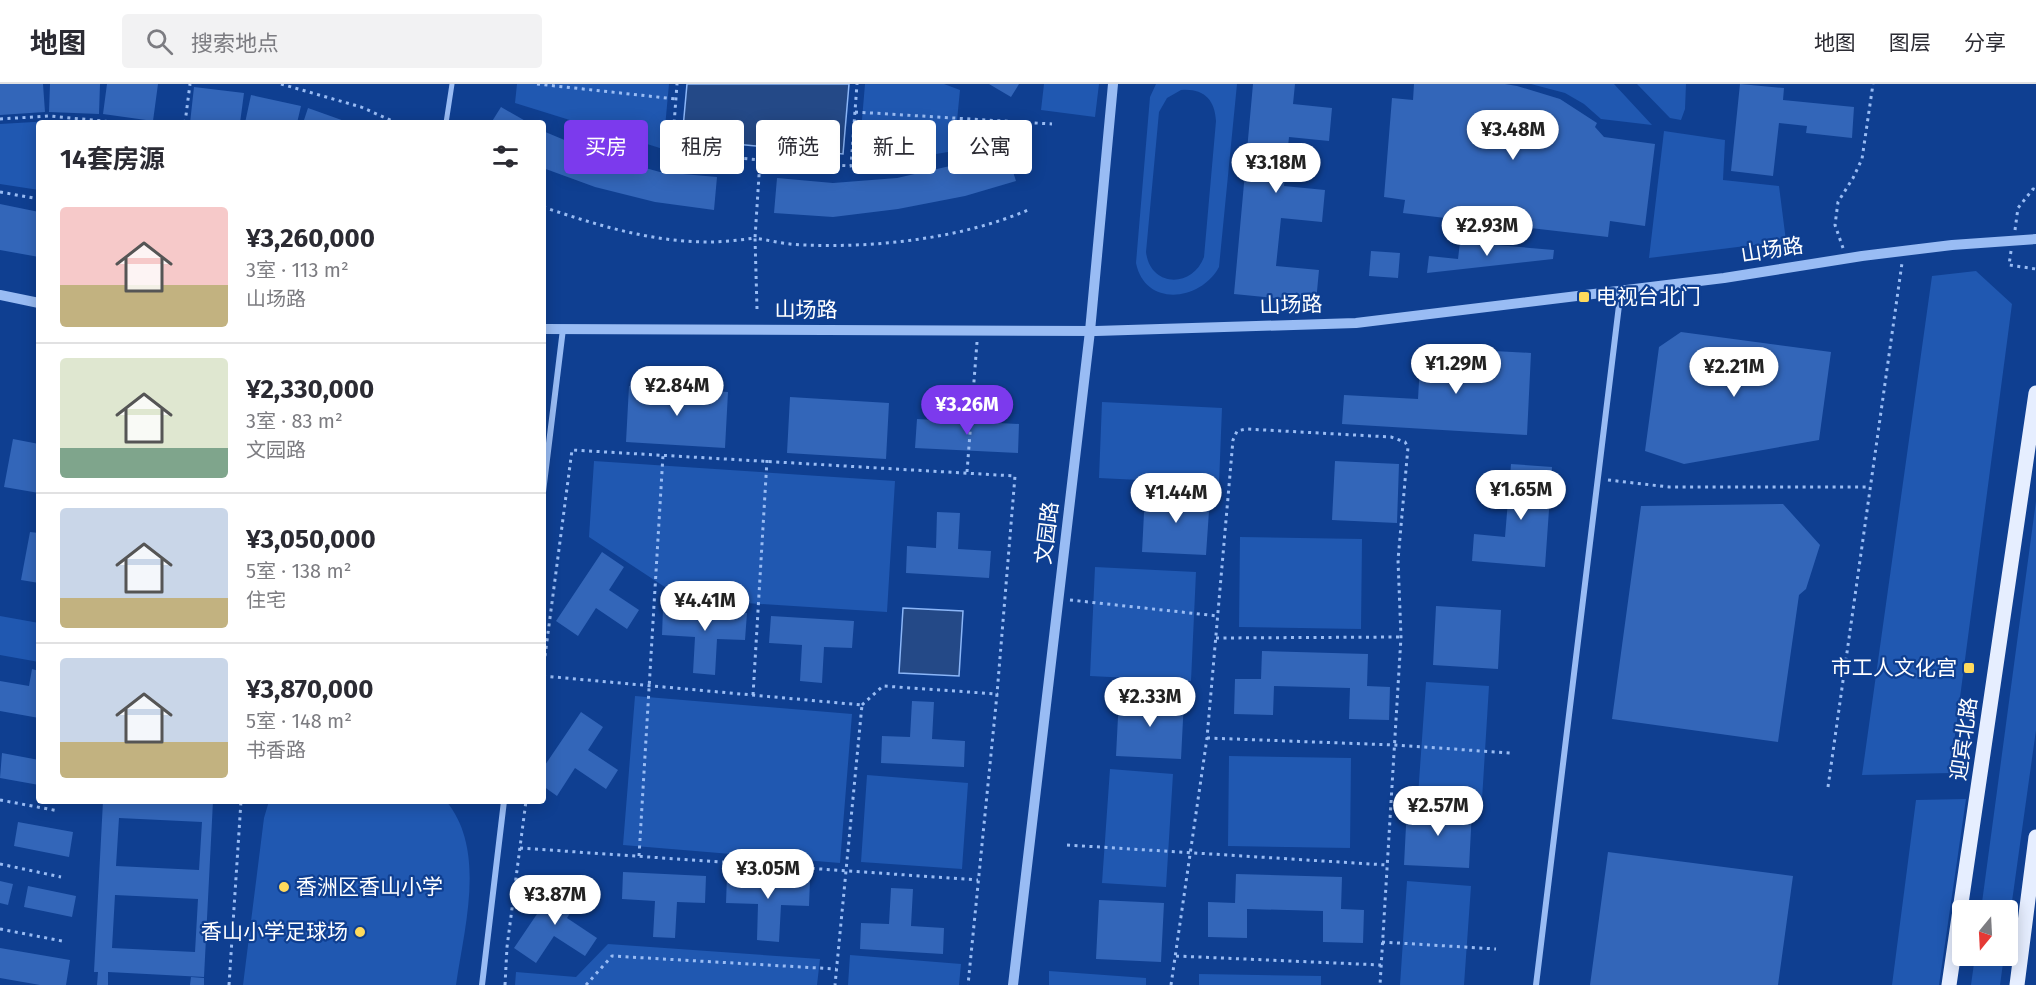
<!DOCTYPE html>
<html lang="zh">
<head>
<meta charset="utf-8">
<style>
	body { margin:0; font-family:"Fira Sans","Noto Sans SC",sans-serif; background:#f2f2f3; color:#2b2b33; height:100vh; display:flex; flex-direction:column; font-size:22px; white-space:nowrap }
	* { box-sizing:border-box; margin:0 }
	p { font-size:20px; color:#7c7c81 }
	.icon { flex:none; width:33px; height:33px; fill:none; stroke:currentColor; stroke-width:2; stroke-linecap:round; stroke-linejoin:round }
	.map { position:relative; flex:1; overflow:hidden }
	.drawer { position:absolute; left:36px; top:36px; width:510px; height:684px; display:flex; flex-direction:column; background:#fff; border-radius:6px; box-shadow:0 3px 15px #0003 }
	.drawer>* { flex:none }
	.banner { position:absolute; left:564px; top:36px; width:570px; height:54px; display:flex; gap:12px }
	.needle { width:39px; rotate:198deg }
	.buttons { position:absolute; left:1952px; top:816px; display:grid; gap:12px }
	.buttons a { display:grid; place-items:center; width:66px; height:66px; border-radius:6px; background:#fff; box-shadow:0 3px 15px #0003; font-size:30px }
	.price { position:absolute; translate:-50% -51px; padding:0 14px; border-radius:21px; background:#fff; color:#222; font-size:20px; line-height:39px; filter:drop-shadow(0 2px 3px #0008) }
	.price::after { content:''; position:absolute; left:50%; top:36px; width:18px; height:14px; margin-left:-9px; background:inherit; clip-path:polygon(0 0,100% 0,50% 100%) }
	.price.on { background:#7c3aed; color:#fff }
	ul { padding:0; list-style:none }
	li { display:flex; align-items:center; gap:18px; height:150px; padding:0 24px }
	li+li { border-top:2px solid #e1e1e2 }
	li span { display:grid; place-items:center; flex:none; width:168px; height:120px; border-radius:6px; color:#555 }
	li>.icon { margin-inline-start:auto }
	span .icon { width:72px; height:72px; fill:#fffc; stroke-width:1 }
	li b { font-size:26px }
	h2 { display:flex; justify-content:space-between; align-items:center; height:72px; padding:0 24px; font-size:26px }
	.pill { padding:0 21px; border-radius:6px; background:#fff; box-shadow:0 3px 15px #0003; font-size:21px; line-height:54px }
	.pill.on { background:#7c3aed; color:#fff }
	header { display:flex; align-items:center; gap:36px; box-sizing:border-box; height:84px; padding:0 30px; background:#fff; border-bottom:2px solid #e1e1e2 }
	header strong { font-size:28px }
	nav { display:flex; gap:33px; margin-inline-start:auto; font-size:21px }
	.search { width:420px; height:54px; background:#f2f2f3; display:flex; align-items:center; gap:15px; box-sizing:border-box; padding:0 21px; border-radius:6px; color:#7c7c81; font-size:22px }
	.map>svg:first-child { display:block }
</style>
</head>
<body>
<header>
<strong>地图</strong>
<div class="search"><svg class="icon" aria-label="search" viewBox="0 0 24 24"><circle cx="10" cy="10" r="6"/><path d="M15 15l6 6"/></svg>搜索地点</div>
<nav><a>地图</a><a>图层</a><a>分享</a></nav>
</header>
<div class="map">
<svg width="2036" height="901" viewBox="0 0 2036 901">
	<rect width="100%" height="100%" fill="#0f3f91"/>
	<!-- green -->
	<path fill="#2058b1" fill-rule="evenodd" d="M517,0H669L663,65L515,19Z
		M865,0H944L960,6L954,67L858,83Z
		M1044,0H1099L1095,33L1041,26Z
		M1156,0H1237L1219,183C1201,217 1145,224 1136,179L1150,13ZM1181,6C1203,4 1215,15 1216,37L1204,173C1192,205 1150,203 1146,168L1159,28L1167,14Z
		M1531,0H1614L1652,41L1601,35L1584,20L1565,9Z
		M1637,0H1686L1685,25L1681,36L1670,34Z
		M51,37L70,39H39V106L0,100V40Z
		M1664,47L1725,56L1723,96L1779,102L1786,157L1649,174Z
		M1976,187L2012,220L1950,689L1862,691L1932,192Z
		M1102,318L1222,324L1219,400L1099,394Z
		M594,377L895,397L887,528L683,515L589,453Z
		M2036,417V646L2007,853V826H1981Z
		M1240,453L1362,455L1361,545L1239,543Z
		M1095,483L1196,488L1191,597L1090,592Z
		M0,532L39,539V578L0,571Z
		M1426,598L1489,602L1482,716L1418,712Z
		M635,612L852,630L840,779L623,761Z
		M1229,672L1351,674L1350,764L1228,762Z
		M1110,685L1173,690L1166,803L1102,799Z
		M867,691L968,699L962,785L861,778Z
		M1966,715L1939,901H1892L1916,716Z
		M269,717H446C487,766 464,844 456,901H243L264,734Z
		M1407,797L1471,802L1464,901H1400Z
		M608,860L820,875L817,901H515L516,888L576,893Z
		M850,871L961,880L959,901H848Z
		M1975,872H2004L2000,901H1971Z
		M1049,887L1146,894V901H1049Z
		M1199,890L1321,892V901H1199Z"/>
	<!-- water -->
	<path fill="#244987" stroke="#8bb6f8" stroke-width="1.5" d="M687,0H849L843,70L682,55Z
		M903,524L963,527L959,592L899,589Z"/>
	<!-- building -->
	<path fill="#3366b9" fill-rule="evenodd" d="M0,0H43L45,28L0,31Z
		M50,0H100L99,30L49,28Z
		M107,0H158L153,37L103,30Z
		M989,0H1019L1011,13Z
		M1253,0H1295L1293,20L1332,24L1329,57L1289,53L1284,102L1325,106L1322,138L1281,134L1276,182L1319,186L1316,218L1234,210Z
		M1414,0H1505L1517,2L1560,15L1597,39L1595,43L1604,53L1655,60L1645,142L1610,137L1608,153L1403,129L1405,116L1384,113L1392,14L1413,16Z
		M1740,0L1784,4L1783,16L1854,23L1852,54L1806,49L1807,42L1779,39L1773,92L1731,87Z
		M194,3L244,9L240,39H190Z
		M251,11L301,22L297,39H245Z
		M501,23L529,39H491Z
		M308,24L350,39H303Z
		M543,47L605,73L660,88L717,93L714,126L655,118L595,103L543,84Z
		M1006,66L1016,97L965,112L898,125L833,133L774,129L777,94L833,99L897,94L959,80Z
		M0,120L39,128V173L0,166Z
		M1460,158L1554,166L1553,175L1427,189L1429,172L1458,175Z
		M1371,167L1400,169L1398,194L1369,192Z
		M1681,248L1831,268L1819,356L1684,380L1645,367L1659,263Z
		M1421,263L1531,269L1527,351L1342,340L1344,311L1418,315Z
		M629,302L728,308L725,364L626,358Z
		M790,313L889,319L886,375L787,369Z
		M917,335L1019,340L1018,369L915,364Z
		M13,355L39,360V409L4,403Z
		M1335,377L1399,380L1397,439L1332,436Z
		M1511,380L1552,383L1545,483L1472,477L1474,450L1505,453Z
		M1145,409L1210,412L1206,471L1142,468Z
		M1783,420L1820,461L1806,505L1799,511L1778,658L1612,635L1641,422Z
		M937,428L960,429L958,465L991,467L989,494L906,489L907,462L936,464Z
		M30,448L39,449V499L21,496Z
		M602,468L624,483L609,506L639,526L627,545L596,524L578,552L556,537Z
		M1436,522L1501,526L1498,585L1433,581Z
		M663,524L747,529L745,556L717,555L715,591L693,589L695,553L662,551Z
		M771,532L854,537L852,564L824,563L822,599L800,597L802,561L769,559Z
		M1262,567L1368,570L1367,602L1390,603L1389,636L1349,635L1350,604L1274,602L1273,631L1234,630L1235,595H1261Z
		M32,585L39,587V634L0,627V597L29,602Z
		M1119,613L1184,616L1181,675L1116,672Z
		M912,617L934,618L932,655L965,657L964,683L881,679L882,652L910,653Z
		M581,628L603,643L588,666L618,686L606,705L575,684L557,712L543,702V684Z
		M2,669L39,676V701L0,694Z
		M103,717H213L204,893L108,888V901H97L98,888H94ZM119,734L202,738L199,786L116,782ZM115,811L198,815L195,868L112,864Z
		M1407,722L1472,726L1469,784L1404,781Z
		M18,738L73,748L69,773L14,762Z
		M1608,768L1793,792L1778,901H1590Z
		M623,788L706,792L705,819L677,818L675,854L653,853L655,817L622,815Z
		M1236,790L1342,793L1341,825L1364,826L1363,859L1323,858V827L1247,825V854L1208,853V818L1235,819Z
		M727,792L810,796L809,822L781,821L779,858L757,856L758,820L726,819Z
		M560,796L582,810L567,834L597,854L585,872L554,852L536,879L514,864Z
		M0,797L13,800L8,821L0,819Z
		M28,802L76,812L72,833L24,823Z
		M891,804L913,805L911,842L944,844L943,870L860,865L861,839L889,840Z
		M1099,816L1164,819L1161,878L1096,875Z
		M0,864L70,876L66,901H40L0,894Z
		M191,893L204,894V901H190Z"/>
	<g fill="none" stroke-linecap="round" stroke-linejoin="round">
		<!-- path -->
		<path stroke="#99bcf4" stroke-width="3" stroke-dasharray="3 4.5" stroke-linecap="butt" d="M281,0L361,23L397,39
			M537,0L676,15
			M855,28L1052,40
			M0,35L49,32L125,39
			M185,39L190,0
			M760,76L851,82L857,0
			M0,108L39,115
			M543,123C597,141 651,158 709,158C724,158 740,156 755,154L760,76L672,68L677,0
			M2015,146L2018,124L2033,105L2036,106
			M1843,164L1835,141L1838,118L1853,94L1862,75L1873,0
			M2011,167L2009,181L2036,185
			M757,225L755,154C772,157 789,161 806,161C877,164 963,154 1028,126
			M967,388L977,258
			M1608,396L1669,403H1870
			M1070,516L1218,532
			M1216,554L1401,553
			M543,587L572,366L1015,392L997,610
			M543,592L862,621L835,901
			M753,611L767,376
			M862,621L883,602L997,610L968,901
			M1207,654L1395,661L1510,669
			M1828,703L1902,179
			M0,716L59,727
			M1067,761L1387,781
			M520,764L978,796
			M639,772L663,371
			M0,780L61,793
			M0,845L62,857
			M1382,858L1496,865
			M1176,872L1381,881
			M229,901L241,717
			M505,901L507,863L526,717
			M586,901L612,872L836,885
			M1171,901L1207,654L1233,356L1237,347L1246,345L1391,353L1405,358L1408,363L1398,476L1401,553L1380,901"/>
		<!-- pedestrian -->
		<path stroke="#99bcf4" stroke-width="5" d="M446,39L452,0"/>
		<!-- minor -->
		<path stroke="#99bcf4" stroke-width="6" d="M543,408L563,245
			M482,901L504,717
			M1536,901L1621,205"/>
		<!-- tertiary -->
		<path stroke="#99bcf4" stroke-width="10" d="M0,211L39,219
			M543,245L1096,247L1356,239L1724,194L1862,172L1952,161L2036,155
			M1013,901L1090,247L1113,0"/>
		<!-- primary -->
		<path stroke="#e6eeff" stroke-width="15" d="M1949,901L2036,309
			M2017,901L2036,753"/>
	</g>
	<!-- markers -->
	<g fill="#ffda5c" stroke="#0f3f91" stroke-width="2">
		<rect x="1578" y="207" width="12" height="12" rx="3"/>
		<rect x="1963" y="578" width="12" height="12" rx="3"/>
		<circle cx="284" cy="803" r="6"/>
		<circle cx="360" cy="848" r="6"/>
	</g>
	<g text-anchor="middle" stroke-width="4.5" stroke-linejoin="round" paint-order="stroke">
		<!-- street labels -->
		<g font-size="21" fill="#fff" stroke="#0f3f91">
			<text transform="translate(1772 166) rotate(-9)" y="7">山场路</text>
			<text transform="translate(1291 221) rotate(-2)" y="7">山场路</text>
			<text x="806" y="233">山场路</text>
			<text transform="translate(1047 449) rotate(-83)" y="7">文园路</text>
			<text transform="translate(1964 655) rotate(-82)" y="7">迎宾北路</text>
		</g>
		<!-- poi labels -->
		<g font-size="21" fill="#fff" stroke="#0f3f91" text-anchor="start">
			<text x="1596" y="220">电视台北门</text>
			<text x="1957" y="591" text-anchor="end">市工人文化宫</text>
			<text x="296" y="810">香洲区香山小学</text>
			<text x="348" y="855" text-anchor="end">香山小学足球场</text>
		</g>
	</g>
</svg>
<div class="buttons">
<a><svg class="needle" viewBox="-14 -14 28 28"><path d="M0-13l5 13h-10z" fill="#e53935"/><path d="M0 13l5-13h-10z" fill="#7c7c81"/></svg></a>
</div>
<b class="price" style="left:1513px;top:77px">¥3.48M</b>
<b class="price" style="left:1276px;top:110px">¥3.18M</b>
<b class="price" style="left:1487px;top:173px">¥2.93M</b>
<b class="price" style="left:1456px;top:311px">¥1.29M</b>
<b class="price" style="left:1734px;top:314px">¥2.21M</b>
<b class="price" style="left:677px;top:333px">¥2.84M</b>
<b class="price on" style="left:967px;top:352px">¥3.26M</b>
<b class="price" style="left:1521px;top:437px">¥1.65M</b>
<b class="price" style="left:1176px;top:440px">¥1.44M</b>
<b class="price" style="left:705px;top:548px">¥4.41M</b>
<b class="price" style="left:1150px;top:644px">¥2.33M</b>
<b class="price" style="left:1438px;top:753px">¥2.57M</b>
<b class="price" style="left:768px;top:816px">¥3.05M</b>
<b class="price" style="left:555px;top:842px">¥3.87M</b>
<div class="banner">
<a class="pill on">买房</a>
<a class="pill">租房</a>
<a class="pill">筛选</a>
<a class="pill">新上</a>
<a class="pill">公寓</a>
</div>
<section class="drawer">
<h2>14套房源<svg class="icon" aria-label="filters" viewBox="0 0 24 24"><path d="M4 7h16M4 17h16"/><circle cx="9" cy="7" r="2"/><circle cx="15" cy="17" r="2"/></svg></h2>
<ul>
<li><span style="background:linear-gradient(#f6c9c9 65%,#c2b280 0)"><svg class="icon" aria-label="home" viewBox="0 0 24 24"><path d="M3 11l9-7 9 7M6 9v11h12V9"/></svg></span><div><b>¥3,260,000</b><p>3室 · 113 m²</p><p>山场路</p></div></li>
<li><span style="background:linear-gradient(#dfe7d0 75%,#7fa58c 0)"><svg class="icon" aria-label="home" viewBox="0 0 24 24"><path d="M3 11l9-7 9 7M6 9v11h12V9"/></svg></span><div><b>¥2,330,000</b><p>3室 · 83 m²</p><p>文园路</p></div></li>
<li><span style="background:linear-gradient(#c9d6e8 75%,#c2b280 0)"><svg class="icon" aria-label="home" viewBox="0 0 24 24"><path d="M3 11l9-7 9 7M6 9v11h12V9"/></svg></span><div><b>¥3,050,000</b><p>5室 · 138 m²</p><p>住宅</p></div></li>
<li><span style="background:linear-gradient(#c9d6e8 70%,#c2b280 0)"><svg class="icon" aria-label="home" viewBox="0 0 24 24"><path d="M3 11l9-7 9 7M6 9v11h12V9"/></svg></span><div><b>¥3,870,000</b><p>5室 · 148 m²</p><p>书香路</p></div></li>
</ul>
</section>
</div>
</body>
</html>
